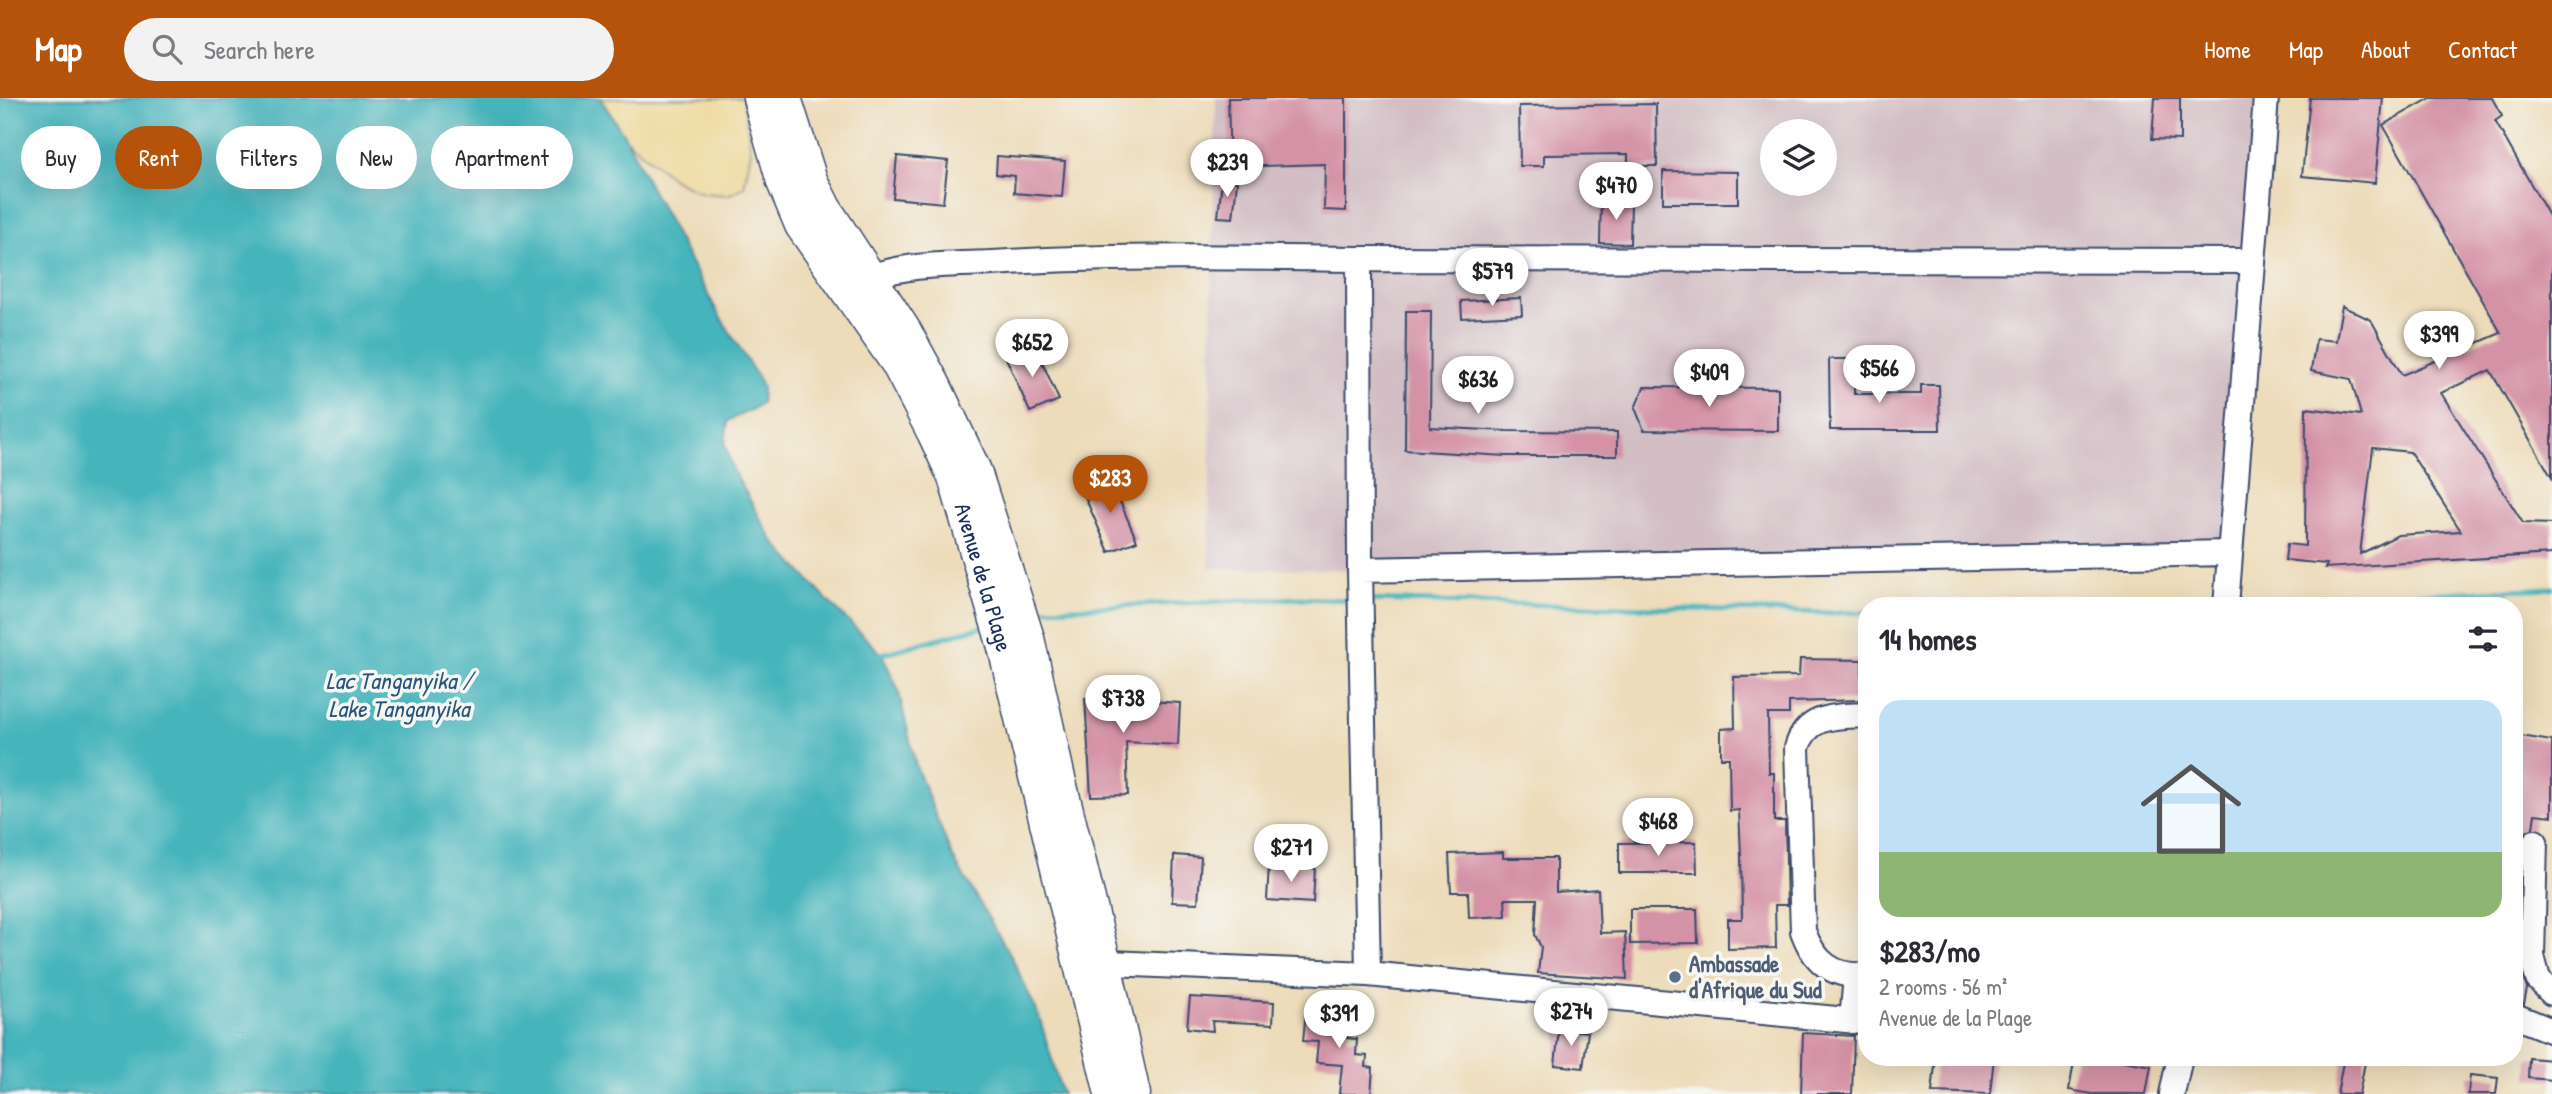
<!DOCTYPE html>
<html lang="en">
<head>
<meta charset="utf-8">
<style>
	body { margin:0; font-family:"Patrick Hand",sans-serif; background:#f2f2f3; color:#2b2b33; height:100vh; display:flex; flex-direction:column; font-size:26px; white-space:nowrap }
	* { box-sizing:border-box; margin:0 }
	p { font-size:23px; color:#7c7c81 }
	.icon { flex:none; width:38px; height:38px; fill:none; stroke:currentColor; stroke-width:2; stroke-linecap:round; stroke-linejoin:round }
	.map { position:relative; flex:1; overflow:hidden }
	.panel { position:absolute; left:1858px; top:499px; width:665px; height:469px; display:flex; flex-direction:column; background:#fff; border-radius:28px; box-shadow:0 7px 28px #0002 }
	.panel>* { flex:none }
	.top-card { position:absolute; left:21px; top:28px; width:665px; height:63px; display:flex; gap:14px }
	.controls { position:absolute; left:1760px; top:21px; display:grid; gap:14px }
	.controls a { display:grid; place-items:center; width:77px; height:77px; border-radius:50%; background:#fff; box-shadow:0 7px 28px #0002; font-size:35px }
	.price { position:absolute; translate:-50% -60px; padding:0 16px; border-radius:24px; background:#fff; color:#222; font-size:23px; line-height:46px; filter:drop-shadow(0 2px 4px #0008) }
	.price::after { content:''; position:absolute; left:50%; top:42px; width:21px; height:16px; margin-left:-10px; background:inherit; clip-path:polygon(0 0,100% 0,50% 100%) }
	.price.current { background:#b45309; color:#fff }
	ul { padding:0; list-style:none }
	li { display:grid; align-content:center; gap:14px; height:371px; padding:0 21px }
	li+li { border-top:2px solid #e1e1e2 }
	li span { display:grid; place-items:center; height:217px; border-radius:21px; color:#555 }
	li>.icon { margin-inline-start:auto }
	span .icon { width:126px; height:126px; fill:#fffc; stroke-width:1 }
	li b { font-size:30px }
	h2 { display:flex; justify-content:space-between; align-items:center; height:84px; padding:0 21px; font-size:30px }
	.chip { padding:0 24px; border-radius:32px; background:#fff; box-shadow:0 7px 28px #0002; font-size:24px; line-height:63px }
	.chip.current { background:#b45309; color:#fff }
	header { display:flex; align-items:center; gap:42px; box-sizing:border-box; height:98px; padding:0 35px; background:#b45309; color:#fff }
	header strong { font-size:33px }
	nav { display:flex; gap:38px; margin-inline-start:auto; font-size:24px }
	.search { width:490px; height:63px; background:#f2f2f3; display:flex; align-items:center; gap:18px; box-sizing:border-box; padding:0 24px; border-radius:38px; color:#7c7c81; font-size:26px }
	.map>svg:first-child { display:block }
</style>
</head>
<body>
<header>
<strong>Map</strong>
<div class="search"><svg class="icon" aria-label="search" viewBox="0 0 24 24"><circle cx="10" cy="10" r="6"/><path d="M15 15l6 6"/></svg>Search here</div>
<nav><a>Home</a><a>Map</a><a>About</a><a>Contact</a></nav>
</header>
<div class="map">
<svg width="2552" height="996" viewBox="0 0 2552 996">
	<rect width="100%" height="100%" fill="#f6f6f2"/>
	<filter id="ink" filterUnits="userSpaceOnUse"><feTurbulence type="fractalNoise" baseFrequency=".0143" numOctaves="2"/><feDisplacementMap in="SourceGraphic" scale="14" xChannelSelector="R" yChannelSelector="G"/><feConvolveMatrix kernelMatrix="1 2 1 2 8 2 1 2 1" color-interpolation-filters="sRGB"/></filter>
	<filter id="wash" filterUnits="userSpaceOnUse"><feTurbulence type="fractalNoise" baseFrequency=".00686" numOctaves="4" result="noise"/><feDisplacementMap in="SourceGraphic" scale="28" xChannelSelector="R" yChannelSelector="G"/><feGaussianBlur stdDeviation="1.57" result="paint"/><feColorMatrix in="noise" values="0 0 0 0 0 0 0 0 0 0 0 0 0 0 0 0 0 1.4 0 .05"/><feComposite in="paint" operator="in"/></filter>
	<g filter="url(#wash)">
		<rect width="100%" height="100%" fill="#eddcba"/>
		<!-- industrial -->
		<path fill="#d2bec4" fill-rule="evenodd" d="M1216,0H2266L2229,455L1360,472L1209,470L1212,154ZM1773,33H1825V86H1773Z"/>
		<!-- sand -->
		<path fill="#eeda9e" stroke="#84847e" stroke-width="2" d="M600,0H743L751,53L744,89L728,97L702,95L676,83L628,43Z"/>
		<!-- water -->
		<path fill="#44b4bb" stroke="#30728c" stroke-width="2" d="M0,0H600L628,43L648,85L718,215L758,280L762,290L761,305L753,311L728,323L725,346L733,372L773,443L827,502L882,556L898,591L916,668L952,758L1012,860L1039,918L1062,996H0Z"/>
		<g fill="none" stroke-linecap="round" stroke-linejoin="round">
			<!-- stream -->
			<path stroke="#44b4bb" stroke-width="5" d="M1367,502L1831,515L1867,514
				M2233,504L2552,490
				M2128,508L2220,505
				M1046,511L1298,500L1353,502
				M882,556L981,529"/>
		</g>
		<g id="blocks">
			<!-- building -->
			<path fill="#d492a6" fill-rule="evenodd" d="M1228,0H1346V113L1324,112L1325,66L1230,69Z
				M2155,0H2180V42L2152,41Z
				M2310,0H2383L2375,85L2302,78Z
				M2431,0H2492L2502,18L2495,23L2552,123V380L2490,272L2441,295L2523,425L2552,426V456L2325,470L2327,466L2285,462L2287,446L2305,448L2306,310L2361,317L2351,281L2311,273L2316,241L2336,243L2342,208L2371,222L2402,277L2501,235L2383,27ZM2373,350L2410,354L2461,433L2398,437L2360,456Z
				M1656,6L1657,68H1628V56L1544,57V68H1520L1519,8Z
				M897,58L948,63L943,105L893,100Z
				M997,58L1065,63L1062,99L1014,95L1015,78L996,76Z
				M1663,73L1738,74V105H1663Z
				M1222,82L1237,84L1233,120L1218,119Z
				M1601,102L1631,103L1630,146L1600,145Z
				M1521,200L1522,217L1462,220L1461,203Z
				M1406,213H1431L1430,329L1506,333L1617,334V358H1506L1405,352Z
				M1035,248L1059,302L1030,314L1006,260Z
				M1829,261H1855L1854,296H1921V287H1939L1940,332H1830Z
				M1644,289L1778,290V333L1644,332L1635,310Z
				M1110,380L1137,443L1109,454L1082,392Z
				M1800,561L1862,562V602L1789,604V616H1768L1769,675H1774V723H1785L1787,807H1775L1776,850L1728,851V821H1742L1741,757L1739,712L1730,713L1729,660H1721V631L1735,630L1734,579L1799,578Z
				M1115,588V601L1180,605L1178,647L1126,644L1128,697L1091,698L1085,600H1094V589Z
				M2515,637L2552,643V718L2535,716L2533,730L2522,737L2519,788H2515Z
				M1696,744L1697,775H1619V745Z
				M1503,754V760H1556V794L1598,791L1600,835L1625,834L1627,881L1538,875L1541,849L1535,837L1537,801H1505L1506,818L1469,820L1468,794H1451L1449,756Z
				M1174,757L1201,759L1198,805L1172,804Z
				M1269,767L1315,770L1313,805L1267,802Z
				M1630,811H1697L1698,845L1630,846Z
				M2515,828H2518V862L2527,891L2524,906L2515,903Z
				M1190,899L1274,904L1273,926L1212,923L1213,933L1187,930Z
				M1306,912L1350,916L1347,940L1357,941L1356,957L1367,958L1366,969L1373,970L1371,996H1339L1342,967L1316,965L1318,944L1303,943Z
				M1559,931L1588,934L1583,970L1555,967Z
				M1803,935L1854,938L1852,996H1801Z
				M1936,959H1994L1990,996L1932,994Z
				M2075,959H2102L2151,968L2146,996H2092L2069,992Z
				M2344,959H2366L2359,996H2337Z
				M2529,960L2552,962V982L2528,980Z
				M2470,977L2498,980L2496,996H2468Z"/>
		</g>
	</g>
	<g filter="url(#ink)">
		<use href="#blocks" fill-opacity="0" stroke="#3a496c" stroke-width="2"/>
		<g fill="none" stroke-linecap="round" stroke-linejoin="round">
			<defs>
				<path id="minor" d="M1359,161L1360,472L1368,876
					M856,185C897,165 948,167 992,165C1115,157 1237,159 1359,161L2253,163
					M1360,472L2229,455
					M2226,508L2266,0
					M1867,617C1837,619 1807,615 1797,650L1803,833C1814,864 1833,880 1867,877
					M2535,744L2532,858L2538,881L2552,895
					M1087,864L1368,876L1867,924
					M2515,918L2552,933
					M1852,923L1856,878
					M2172,996L2180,959"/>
				<g id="major">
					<path id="s1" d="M759,0L783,84L801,127L897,265L934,336L954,379L1004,549L1111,996"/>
					<path d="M785,0L811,82L825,110L905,233L935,288L975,373L1028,540L1058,676L1105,866L1134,996"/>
				</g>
			</defs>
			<!-- minor casing -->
			<use href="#minor" stroke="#3a496c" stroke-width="28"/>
			<!-- major casing -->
			<use href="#major" stroke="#3a496c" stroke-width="35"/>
			<!-- minor -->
			<use href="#minor" stroke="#fff" stroke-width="24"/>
			<!-- major -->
			<use href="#major" stroke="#fff" stroke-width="32"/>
		</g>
	</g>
	<!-- markers -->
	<circle fill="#5c6f8a" stroke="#f6f6f2" stroke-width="2.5" cx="1675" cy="879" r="7"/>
	<g text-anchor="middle" stroke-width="7" stroke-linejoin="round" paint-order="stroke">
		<!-- street labels -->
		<g font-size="23" fill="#1b2f5e" stroke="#f6f6f2">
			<text dy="8" stroke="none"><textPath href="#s1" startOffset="534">Avenue de la Plage</textPath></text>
		</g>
		<!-- service labels -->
		<g font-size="23" font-weight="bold" fill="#4e5e75" stroke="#f6f6f2" text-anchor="start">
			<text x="1689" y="874">Ambassade<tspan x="1689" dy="26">d'Afrique du Sud</tspan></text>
		</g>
		<!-- water labels -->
		<g font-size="24" font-style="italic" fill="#27577a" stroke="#f6f6f2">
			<text x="399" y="591">Lac Tanganyika /<tspan x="399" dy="28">Lake Tanganyika</tspan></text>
		</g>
	</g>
</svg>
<div class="controls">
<a><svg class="icon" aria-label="layers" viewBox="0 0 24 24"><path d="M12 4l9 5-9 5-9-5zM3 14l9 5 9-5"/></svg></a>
</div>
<b class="price" style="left:1227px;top:101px">$239</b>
<b class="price" style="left:1616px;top:124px">$470</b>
<b class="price" style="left:1492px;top:210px">$579</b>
<b class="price" style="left:2439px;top:273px">$399</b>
<b class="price" style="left:1032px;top:281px">$652</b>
<b class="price" style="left:1879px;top:307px">$566</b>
<b class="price" style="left:1709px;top:311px">$409</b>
<b class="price" style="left:1478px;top:318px">$636</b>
<b class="price current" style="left:1110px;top:417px">$283</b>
<b class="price" style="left:1123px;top:637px">$738</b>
<b class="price" style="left:1658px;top:760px">$468</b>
<b class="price" style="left:1291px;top:786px">$271</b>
<b class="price" style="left:1571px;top:950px">$274</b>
<b class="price" style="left:1339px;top:952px">$391</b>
<div class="top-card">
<a class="chip">Buy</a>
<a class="chip current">Rent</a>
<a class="chip">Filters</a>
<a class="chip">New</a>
<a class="chip">Apartment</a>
</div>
<section class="panel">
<h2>14 homes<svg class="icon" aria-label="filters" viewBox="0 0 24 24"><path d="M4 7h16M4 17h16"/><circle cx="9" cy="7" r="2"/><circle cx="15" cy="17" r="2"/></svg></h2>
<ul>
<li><span style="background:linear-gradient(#bfe0f5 70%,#8fb573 0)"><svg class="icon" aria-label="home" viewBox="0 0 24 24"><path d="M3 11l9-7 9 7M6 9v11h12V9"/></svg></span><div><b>$283/mo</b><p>2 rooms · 56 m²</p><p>Avenue de la Plage</p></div></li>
</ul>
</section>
</div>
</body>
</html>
